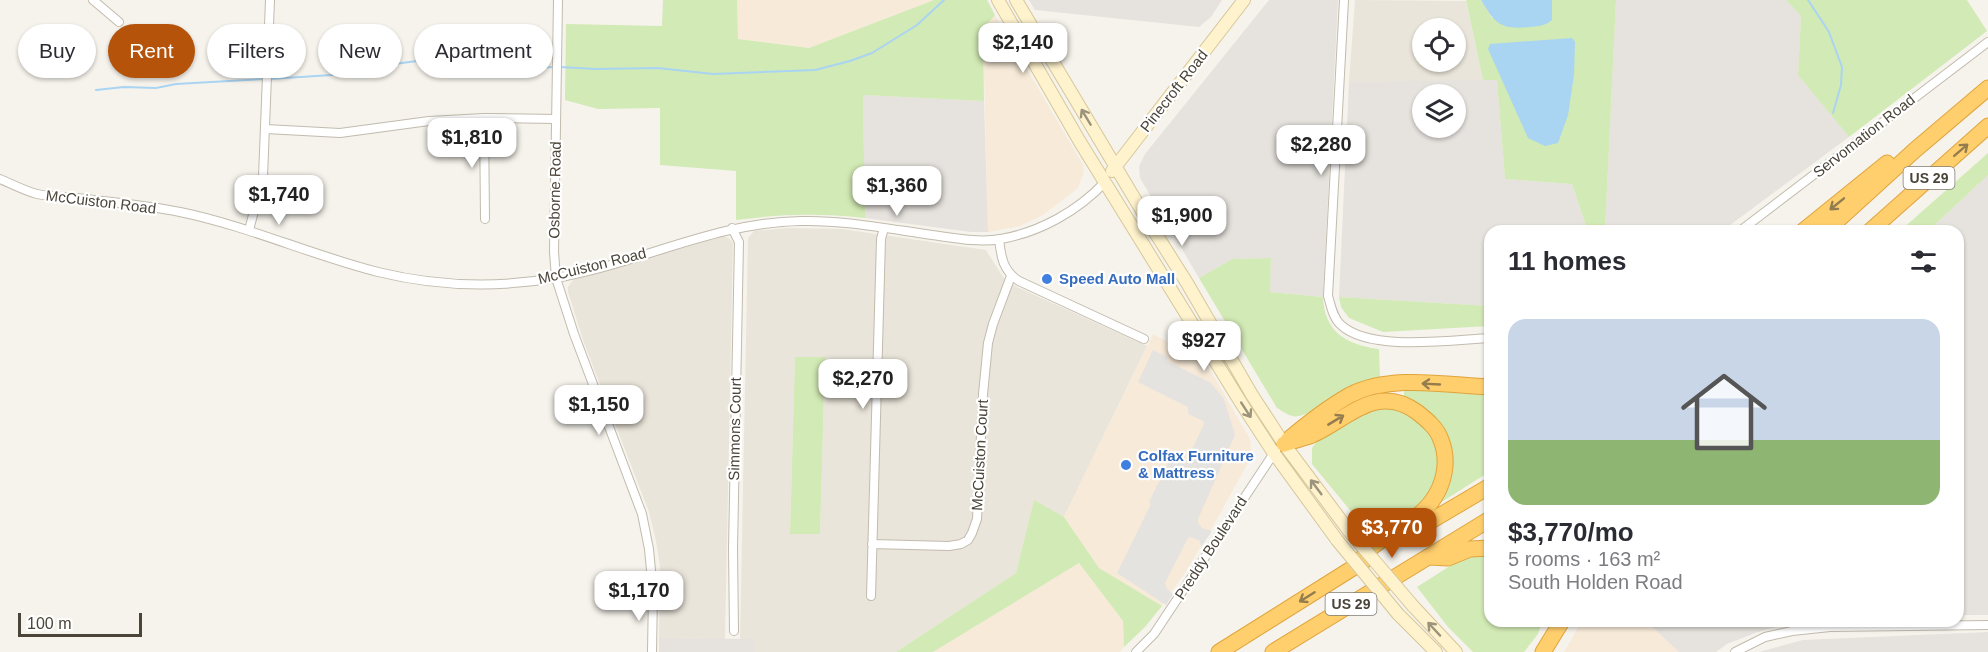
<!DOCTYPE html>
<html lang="en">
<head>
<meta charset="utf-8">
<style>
	body { margin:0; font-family:Helvetica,sans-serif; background:#f2f2f3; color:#2b2b33; height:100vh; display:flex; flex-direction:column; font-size:22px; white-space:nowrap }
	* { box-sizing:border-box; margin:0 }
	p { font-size:20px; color:#7c7c81 }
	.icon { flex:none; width:33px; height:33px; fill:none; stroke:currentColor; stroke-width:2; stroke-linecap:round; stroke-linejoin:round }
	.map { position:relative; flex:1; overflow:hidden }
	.details { position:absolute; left:1484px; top:225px; width:480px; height:402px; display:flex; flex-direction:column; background:#fff; border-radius:18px; box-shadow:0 2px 4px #0004 }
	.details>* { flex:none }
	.guide { position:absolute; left:18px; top:24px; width:570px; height:54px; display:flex; gap:12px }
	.buttons { position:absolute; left:1412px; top:18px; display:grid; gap:12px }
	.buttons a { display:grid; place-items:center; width:54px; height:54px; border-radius:50%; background:#fff; box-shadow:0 2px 4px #0004; font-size:30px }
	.scale { position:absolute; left:18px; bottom:15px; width:124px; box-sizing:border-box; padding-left:6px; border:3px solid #4b4439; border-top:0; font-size:16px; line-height:21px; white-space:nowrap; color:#4b4439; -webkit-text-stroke:4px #fff; paint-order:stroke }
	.price { position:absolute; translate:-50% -51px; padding:0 14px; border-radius:12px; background:#fff; color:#222; font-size:20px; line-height:39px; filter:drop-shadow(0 2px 3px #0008) }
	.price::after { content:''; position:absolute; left:50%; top:36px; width:18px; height:14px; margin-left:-9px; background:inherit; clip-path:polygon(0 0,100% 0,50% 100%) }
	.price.selected { background:#b45309; color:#fff }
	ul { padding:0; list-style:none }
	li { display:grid; align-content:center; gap:12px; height:318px; padding:0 24px }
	li span { display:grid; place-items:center; height:186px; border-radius:18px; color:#555 }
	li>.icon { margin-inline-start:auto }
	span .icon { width:108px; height:108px; fill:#fffc; stroke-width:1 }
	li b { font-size:26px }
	h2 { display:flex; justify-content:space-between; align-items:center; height:72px; padding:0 24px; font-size:26px }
	.pill { padding:0 21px; border-radius:27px; background:#fff; box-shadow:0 2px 4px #0004; font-size:21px; line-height:54px }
	.pill.selected { background:#b45309; color:#fff }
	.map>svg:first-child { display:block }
</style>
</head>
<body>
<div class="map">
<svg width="1988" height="652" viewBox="0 0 1988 652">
	<rect width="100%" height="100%" fill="#f6f3ec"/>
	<!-- residential -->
	<path fill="#eae5da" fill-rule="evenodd" d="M1355,0L1466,1L1483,80L1349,82ZM1422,28H1455V62H1422Z
		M788,228L842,229L986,250L1003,277L1017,287L1147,346L1064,517L1034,501L1016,573L896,652H753V640L740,639L748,238L754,231ZM795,357H825L820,534L790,533Z
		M724,236L730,239L733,243L725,639L659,638L660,566L656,541L649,512L583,340L568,292V287L573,280Z"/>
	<!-- commercial -->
	<path fill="#f7ead8" d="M737,0H934L809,48L738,39Z
		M995,15L1083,165L1084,172L1078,188L1043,215L1020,226L988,232L983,29Z
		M1153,334L1206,363L1250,439L1251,449L1249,461L1217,519L1186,571L1162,606L1099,568L1064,517Z
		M1079,563L1123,621L1124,647L1120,652H933Z
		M1582,621H1646L1679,652H1564Z"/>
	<!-- industrial -->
	<path fill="#e6e2dd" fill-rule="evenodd" d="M1029,0H1222L1211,17L1199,27L1035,10Z
		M1269,0H1338L1323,297L1269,292L1271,258L1232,259L1199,278L1140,178L1139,166L1145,154Z
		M1616,0H1786L1801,16L1798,75L1849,137L1722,231H1605Z
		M1497,79L1505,179L1572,184L1586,226L1585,231H1490L1489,306L1339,297L1349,82ZM1422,94H1455V128H1422Z
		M863,95L984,101L988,232H971L865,218Z
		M1988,175V615H1958V231H1928Z
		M1646,621H1806L1781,625L1755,633L1727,644L1716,652H1679Z
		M1988,632V652H1759L1803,640Z
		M659,638L753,639V652H659Z"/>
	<!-- green -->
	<path fill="#d2eab5" d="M663,0H737L738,39L809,48L934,0H987L995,15L983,29L984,101L863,95L865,218C818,213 782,214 736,220V171L660,165V108L598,109L565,100L566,24L662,26Z
		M1466,0H1481L1492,18L1552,19V0H1616L1605,231H1585L1586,226L1572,184L1505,179L1497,80H1483Z
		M1786,0H1967L1987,31L1849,137L1798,75L1801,16Z
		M1988,153V175L1928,231H1900Z
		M1271,258L1270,292L1323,297C1324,332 1347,345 1379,349L1380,379C1368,381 1355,384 1344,390C1329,397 1316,413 1299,416C1291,418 1284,412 1277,408L1199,278L1232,259Z
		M1339,297L1489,306V326L1383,332L1349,318L1341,307Z
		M795,357H825L820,534H790Z
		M1424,390L1489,393V472L1440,503L1450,450L1404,398V391Z
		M1393,407L1420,420L1439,447L1437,481L1422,508L1372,537L1312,464V448L1319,438L1363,411Z
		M1034,500L1064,517L1099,568L1162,606L1145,627L1124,647L1123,621L1079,563L933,652H896L1016,573Z
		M1489,554L1490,621H1542L1538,634L1524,652H1473L1448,627L1417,587L1464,557Z"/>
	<!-- parking -->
	<path fill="#e5e3e0" d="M1153,350L1167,357V361L1211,383L1224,399L1235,435L1198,519V522L1202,528L1212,531L1201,547L1200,541L1191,537L1188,538L1165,583L1167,589L1173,594L1166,605L1117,573L1151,504L1149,502L1171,457L1185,464L1204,424L1203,421L1188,414V407L1138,382Z"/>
	<!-- water -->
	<path fill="#a9d4f2" d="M1481,0H1552V20C1545,26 1539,26 1530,27C1501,30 1495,24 1481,0Z
		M1572,38L1575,42L1574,75L1568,115L1558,143L1545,146L1528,138L1488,49L1490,44Z"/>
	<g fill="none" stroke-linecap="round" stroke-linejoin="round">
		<!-- stream -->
		<path stroke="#a9d4f2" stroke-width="2" d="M1808,0L1829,32L1842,67L1841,85L1833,113
			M560,67L596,69L658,68L713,74L815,70L850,61L872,53L917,25L944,0
			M269,79L332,75L386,65L441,58H452L498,70L554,67
			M96,90L124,87L156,88L176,84L264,79"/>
		<defs>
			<path id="street" d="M93,0L119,22
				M558,0L554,252L556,278L574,334L642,514L649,549L653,592L652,652
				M1344,0L1328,296C1331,306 1333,318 1341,325C1370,352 1451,340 1490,338
				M484,118L485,219
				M266,129L340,133L429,121L484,118L556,119
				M0,179C12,184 25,191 37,194C50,197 64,197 77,198C111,202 146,205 180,212C248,226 311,255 378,272C435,286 497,288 555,278C638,264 715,222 801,221C844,220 889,229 932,235C954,238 979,243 1001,239C1040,232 1078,211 1105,182
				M732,228L739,242L733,549L734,631
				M249,230L263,177L270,0
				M1740,231L1988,42
				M999,239C1001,257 1003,271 1019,281L1144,339
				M872,544L949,546L961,544L968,540L972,533L977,519L983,394L988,343L993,324L1011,276
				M871,596L881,239L884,228
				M1136,652L1154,634L1276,450
				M1735,652L1765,637L1792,631L1830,627L1988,625"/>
			<path id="secondary" d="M998,0L1080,142L1243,406L1273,452L1337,540
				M1016,0L1151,226L1187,283L1252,395L1284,444L1349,531
				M1112,171L1244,0
				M1413,606L1456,652
				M1398,614L1436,652"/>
			<path id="highway" d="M1803,231L1887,163
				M1826,231L1915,150L1988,88
				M1870,231L1988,126
				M1289,439C1308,423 1329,407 1350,395C1391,374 1446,385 1490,387
				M1284,444C1292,441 1301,439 1310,436C1346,421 1375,382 1417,412C1427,420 1437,428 1441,440C1449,460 1445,483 1432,501C1417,522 1390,531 1371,548C1366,553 1361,560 1357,565
				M1402,538L1490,486
				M1430,557L1448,558L1470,549L1490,548
				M1219,652L1364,561
				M1273,652L1490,519
				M1543,652L1562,621"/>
		</defs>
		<!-- street casing -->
		<use href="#street" stroke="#c2bbae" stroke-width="10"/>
		<!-- secondary casing -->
		<use href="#secondary" stroke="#d6c79b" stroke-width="14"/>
		<!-- highway casing -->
		<use href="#highway" stroke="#e0a43c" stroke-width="17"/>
		<!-- street -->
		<use href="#street" stroke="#fff" stroke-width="8"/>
		<!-- secondary -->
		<use href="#secondary" stroke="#fff3cd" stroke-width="12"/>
		<!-- highway -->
		<use href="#highway" stroke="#ffcf6e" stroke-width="15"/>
		<defs>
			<path id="secondary-bridge" d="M1349,531L1413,606
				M1337,540L1398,614"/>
		</defs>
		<!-- secondary-bridge casing -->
		<use href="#secondary-bridge" stroke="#d6c79b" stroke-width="14" stroke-linecap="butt"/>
		<!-- secondary-bridge -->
		<use href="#secondary-bridge" stroke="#fff3cd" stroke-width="12"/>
	</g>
	<!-- one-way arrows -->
	<defs><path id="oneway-shaft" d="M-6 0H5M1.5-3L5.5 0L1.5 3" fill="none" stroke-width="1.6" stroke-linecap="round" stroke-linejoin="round" transform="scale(1.5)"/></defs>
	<g stroke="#9c937c">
		<use href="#oneway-shaft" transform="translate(1086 117) rotate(-121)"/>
		<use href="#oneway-shaft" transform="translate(1246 410) rotate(57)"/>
		<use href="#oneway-shaft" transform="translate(1316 487) rotate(-127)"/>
		<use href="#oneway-shaft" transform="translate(1434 629) rotate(-133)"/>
	</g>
	<g stroke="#937c4e">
		<use href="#oneway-shaft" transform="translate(1961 150) rotate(-41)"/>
		<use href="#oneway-shaft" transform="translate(1837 204) rotate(141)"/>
		<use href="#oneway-shaft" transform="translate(1431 384) rotate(-177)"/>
		<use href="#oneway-shaft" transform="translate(1336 420) rotate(-31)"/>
		<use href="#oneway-shaft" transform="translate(1307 597) rotate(148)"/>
	</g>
	<!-- markers -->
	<g fill="#3f7fe0" stroke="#fff" stroke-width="2">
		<circle cx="1047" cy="279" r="6"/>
		<circle cx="1126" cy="465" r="6"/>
	</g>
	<g text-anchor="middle" stroke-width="4.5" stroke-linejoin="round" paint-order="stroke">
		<!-- shield labels -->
		<g fill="#fff" stroke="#817c74" stroke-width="1.5">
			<rect x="1903.5" y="167" width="51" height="22" rx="4.5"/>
			<rect x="1325.5" y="593" width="51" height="22" rx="4.5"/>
		</g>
		<g font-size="14" font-weight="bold" fill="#4b4439">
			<text x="1929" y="183">US 29</text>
			<text x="1351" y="609">US 29</text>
		</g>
		<!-- street labels -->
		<g font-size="15" fill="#4b4439" stroke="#fff">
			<text transform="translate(1174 91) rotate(-52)" y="5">Pinecroft Road</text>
			<text transform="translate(1864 136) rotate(-38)" y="5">Servomation Road</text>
			<text transform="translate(555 190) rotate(-89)" y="5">Osborne Road</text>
			<text transform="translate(101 202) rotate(7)" y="5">McCuiston Road</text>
			<text transform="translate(592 266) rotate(-14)" y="5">McCuiston Road</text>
			<text transform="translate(735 429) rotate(-89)" y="5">Simmons Court</text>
			<text transform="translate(980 455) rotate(-87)" y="5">McCuiston Court</text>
			<text transform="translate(1211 548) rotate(-57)" y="5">Preddy Boulevard</text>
		</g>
		<!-- shop labels -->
		<g font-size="15" font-weight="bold" fill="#366cbe" stroke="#fff" text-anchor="start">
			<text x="1059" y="284">Speed Auto Mall</text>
			<text x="1138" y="461">Colfax Furniture<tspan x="1138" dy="17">&amp; Mattress</tspan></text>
		</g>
	</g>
</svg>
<div class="buttons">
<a><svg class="icon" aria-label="locate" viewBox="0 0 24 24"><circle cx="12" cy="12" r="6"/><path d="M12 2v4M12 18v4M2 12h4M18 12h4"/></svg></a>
<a><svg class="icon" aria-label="layers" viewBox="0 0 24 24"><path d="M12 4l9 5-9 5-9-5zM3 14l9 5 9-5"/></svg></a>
</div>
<div class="scale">100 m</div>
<b class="price" style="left:1023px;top:74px">$2,140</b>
<b class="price" style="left:472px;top:169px">$1,810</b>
<b class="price" style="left:1321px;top:176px">$2,280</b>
<b class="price" style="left:897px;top:217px">$1,360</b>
<b class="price" style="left:279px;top:226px">$1,740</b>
<b class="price" style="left:1182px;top:247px">$1,900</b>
<b class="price" style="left:1204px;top:372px">$927</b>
<b class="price" style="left:863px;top:410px">$2,270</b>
<b class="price" style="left:599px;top:436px">$1,150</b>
<b class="price selected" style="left:1392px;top:559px">$3,770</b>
<b class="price" style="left:639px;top:622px">$1,170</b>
<div class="guide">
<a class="pill">Buy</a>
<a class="pill selected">Rent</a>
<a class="pill">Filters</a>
<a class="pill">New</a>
<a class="pill">Apartment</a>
</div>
<section class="details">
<h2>11 homes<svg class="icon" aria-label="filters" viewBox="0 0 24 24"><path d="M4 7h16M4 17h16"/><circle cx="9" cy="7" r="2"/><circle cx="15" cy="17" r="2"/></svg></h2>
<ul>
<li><span style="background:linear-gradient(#c9d6e8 65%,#8fb573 0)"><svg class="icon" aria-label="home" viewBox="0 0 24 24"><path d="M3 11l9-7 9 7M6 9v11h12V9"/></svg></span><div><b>$3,770/mo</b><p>5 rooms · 163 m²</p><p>South Holden Road</p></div></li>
</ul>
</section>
</div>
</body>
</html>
